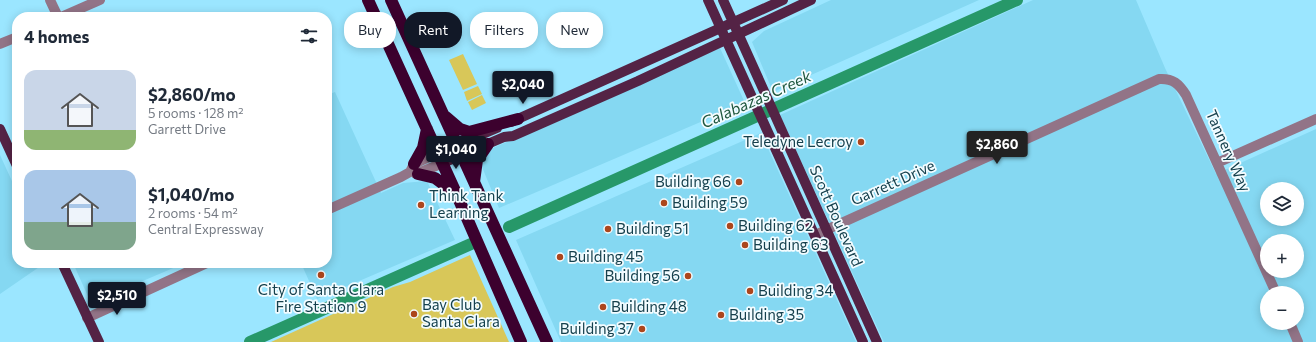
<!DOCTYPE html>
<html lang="en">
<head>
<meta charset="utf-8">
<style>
	body { margin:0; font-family:Commissioner,sans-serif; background:#f2f2f3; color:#1f2937; height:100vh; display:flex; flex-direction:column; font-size:15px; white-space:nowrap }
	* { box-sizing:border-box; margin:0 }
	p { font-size:13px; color:#747a83 }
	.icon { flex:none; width:22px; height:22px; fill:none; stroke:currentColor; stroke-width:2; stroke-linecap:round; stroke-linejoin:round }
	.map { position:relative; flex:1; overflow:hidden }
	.drawer { position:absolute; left:12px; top:12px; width:320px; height:256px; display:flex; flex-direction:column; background:#fff; border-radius:16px; box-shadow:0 2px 10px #0003 }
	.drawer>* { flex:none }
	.hud { position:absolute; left:344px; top:12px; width:380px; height:36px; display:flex; gap:8px }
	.controls { position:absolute; left:1260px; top:182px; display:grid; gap:8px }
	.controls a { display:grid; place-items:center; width:44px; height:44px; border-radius:50%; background:#fff; box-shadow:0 2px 10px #0003; font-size:20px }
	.price { position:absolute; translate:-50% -34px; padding:0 9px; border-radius:4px; background:#111827; color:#fff; font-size:13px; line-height:26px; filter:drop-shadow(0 1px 2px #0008) }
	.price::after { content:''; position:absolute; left:50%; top:24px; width:12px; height:9px; margin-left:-6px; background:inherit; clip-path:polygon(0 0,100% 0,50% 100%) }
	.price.current { background:#222; color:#fff }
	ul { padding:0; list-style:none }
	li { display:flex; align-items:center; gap:12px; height:100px; padding:0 12px }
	li span { display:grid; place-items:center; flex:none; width:112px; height:80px; border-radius:12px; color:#555 }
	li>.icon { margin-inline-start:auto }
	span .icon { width:48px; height:48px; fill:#fffc; stroke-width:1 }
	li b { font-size:17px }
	h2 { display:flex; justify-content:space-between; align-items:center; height:48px; padding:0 12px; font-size:17px }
	.pill { padding:0 14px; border-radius:16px; background:#fff; box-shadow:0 2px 10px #0003; font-size:14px; line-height:36px }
	.pill.current { background:#111827; color:#fff }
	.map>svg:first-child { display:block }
</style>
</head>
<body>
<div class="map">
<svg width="1316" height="342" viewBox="0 0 1316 342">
	<rect width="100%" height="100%" fill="#9be6ff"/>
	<!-- built -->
	<path fill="#85d8f2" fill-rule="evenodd" d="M831,0H979L773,92L752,42L764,31Z
		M1033,0H1136L1165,68L1216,174L1316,129V342H884L780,115ZM1267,189H1297V219H1267ZM1267,241H1297V271H1267ZM1267,293H1297V323H1267Z
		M720,48L745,103L499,208L477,155Z
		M335,92L381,193L403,183L427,181L455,240L317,299L301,263H327V95Z
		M761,133L856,342H561L516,240Z
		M0,155L17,192V263H45L0,294Z
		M73,263H185L91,303Z"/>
	<!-- pitch -->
	<path fill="#d8c759" d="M463,54L477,84L463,90L449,60Z
		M478,86L482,94L467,101L464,92Z
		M482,95L486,103L472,110L468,102Z
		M470,255L509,342H271L393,287L410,282Z"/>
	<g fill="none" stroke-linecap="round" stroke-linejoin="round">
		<!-- river -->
		<path stroke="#279869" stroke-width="12" d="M509,227L1017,0
			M250,342L471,244"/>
		<!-- minor -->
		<path stroke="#927487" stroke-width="10" d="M50,0L58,17
			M61,17L100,0
			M0,44L17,37
			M1217,163L1316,119
			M416,174L443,163
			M327,210L401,177L410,172L414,164L438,153
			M815,235L1159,79C1173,78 1179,84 1186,95L1276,293
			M87,318L207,263
			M1290,323L1298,342"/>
		<!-- major -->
		<path stroke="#542345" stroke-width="10" d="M708,0L863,342
			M723,0L877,342
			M511,122L783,0
			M0,129L17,166
			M438,153L497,128
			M443,163L504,137L513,136L638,81L811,0
			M62,263L99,342"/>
		<!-- highway -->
		<path stroke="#3c012e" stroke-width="12" d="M368,0L456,193L521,342
			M391,0L547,342
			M446,117L460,129L469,132L518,119
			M414,164L423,148L427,129
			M418,174L435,178L454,192
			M474,182L477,160L488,144"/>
	</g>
	<!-- markers -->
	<g fill="#ac461c" stroke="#f3fcff" stroke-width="1.5">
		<circle cx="861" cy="142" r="4"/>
		<circle cx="739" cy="182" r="4"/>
		<circle cx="664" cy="203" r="4"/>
		<circle cx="421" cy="205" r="4"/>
		<circle cx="730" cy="226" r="4"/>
		<circle cx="608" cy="229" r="4"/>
		<circle cx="745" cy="245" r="4"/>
		<circle cx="560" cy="257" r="4"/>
		<circle cx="321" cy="275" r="4"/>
		<circle cx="688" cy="276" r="4"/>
		<circle cx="750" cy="291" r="4"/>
		<circle cx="603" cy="307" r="4"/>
		<circle cx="414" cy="314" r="4"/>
		<circle cx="721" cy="315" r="4"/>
		<circle cx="642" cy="329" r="4"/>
	</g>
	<g text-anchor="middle" stroke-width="3.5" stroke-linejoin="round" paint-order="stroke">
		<!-- poi labels -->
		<g font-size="15" fill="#15404d" stroke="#f3fcff" text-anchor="start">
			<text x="853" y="147" text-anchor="end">Teledyne Lecroy</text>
			<text x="731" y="187" text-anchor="end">Building 66</text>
			<text x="429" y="201">Think Tank<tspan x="429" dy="17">Learning</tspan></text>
			<text x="672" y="208">Building 59</text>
			<text x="738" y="231">Building 62</text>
			<text x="616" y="234">Building 51</text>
			<text x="753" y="250">Building 63</text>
			<text x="568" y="262">Building 45</text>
			<text x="680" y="281" text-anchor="end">Building 56</text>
			<text x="321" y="295" text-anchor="middle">City of Santa Clara<tspan x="321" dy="17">Fire Station 9</tspan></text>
			<text x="758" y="296">Building 34</text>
			<text x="422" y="310">Bay Club<tspan x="422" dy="17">Santa Clara</tspan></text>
			<text x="611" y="312">Building 48</text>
			<text x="729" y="320">Building 35</text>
			<text x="634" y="334" text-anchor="end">Building 37</text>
		</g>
		<!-- street labels -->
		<g font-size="15" fill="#15404d" stroke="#f3fcff">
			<text transform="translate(1228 151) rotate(66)" y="5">Tannery Way</text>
			<text transform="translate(893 183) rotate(-24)" y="5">Garrett Drive</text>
			<text transform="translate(836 216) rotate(66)" y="5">Scott Boulevard</text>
		</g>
		<!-- water labels -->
		<g font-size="16" font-style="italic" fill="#1f573e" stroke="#f3fcff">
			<text transform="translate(756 99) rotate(-24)" y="6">Calabazas Creek</text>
		</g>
	</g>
</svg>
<div class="controls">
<a><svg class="icon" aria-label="layers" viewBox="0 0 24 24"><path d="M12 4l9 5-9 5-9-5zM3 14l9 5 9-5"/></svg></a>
<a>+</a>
<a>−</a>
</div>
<b class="price" style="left:523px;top:105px">$2,040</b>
<b class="price current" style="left:997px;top:165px">$2,860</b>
<b class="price" style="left:456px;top:170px">$1,040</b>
<b class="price" style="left:117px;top:316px">$2,510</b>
<div class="hud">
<a class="pill">Buy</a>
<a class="pill current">Rent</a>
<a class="pill">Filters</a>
<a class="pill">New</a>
</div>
<section class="drawer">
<h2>4 homes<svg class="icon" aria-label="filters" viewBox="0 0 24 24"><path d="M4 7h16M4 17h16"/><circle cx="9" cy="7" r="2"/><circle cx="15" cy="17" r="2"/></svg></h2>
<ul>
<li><span style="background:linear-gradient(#c9d6e8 75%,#8fb573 0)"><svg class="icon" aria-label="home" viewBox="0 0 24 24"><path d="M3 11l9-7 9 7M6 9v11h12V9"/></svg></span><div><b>$2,860/mo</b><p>5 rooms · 128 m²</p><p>Garrett Drive</p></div></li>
<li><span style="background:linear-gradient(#a9c7e8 65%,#7fa58c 0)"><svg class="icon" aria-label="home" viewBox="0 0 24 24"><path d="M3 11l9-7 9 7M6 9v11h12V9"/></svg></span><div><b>$1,040/mo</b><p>2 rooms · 54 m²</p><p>Central Expressway</p></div></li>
</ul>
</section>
</div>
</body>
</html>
